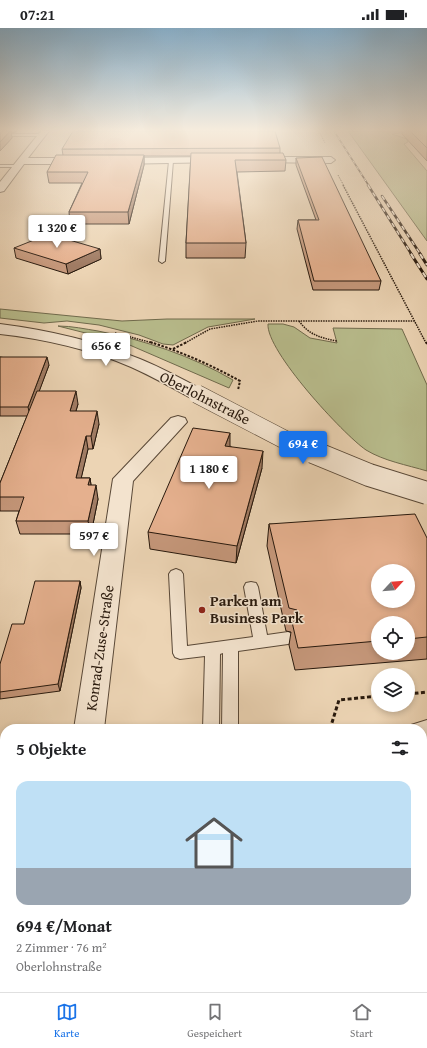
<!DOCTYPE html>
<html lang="de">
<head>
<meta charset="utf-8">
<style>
	body { margin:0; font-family:"Gentium Book Plus",serif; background:#f6f6f6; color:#202124; height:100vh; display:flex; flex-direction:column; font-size:15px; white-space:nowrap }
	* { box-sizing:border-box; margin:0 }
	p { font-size:13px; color:#757577 }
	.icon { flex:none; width:22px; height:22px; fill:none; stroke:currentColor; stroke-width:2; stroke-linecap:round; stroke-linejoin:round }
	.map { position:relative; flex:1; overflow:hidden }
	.drawer { position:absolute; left:0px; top:696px; width:427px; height:268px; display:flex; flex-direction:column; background:#fff; border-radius:16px 16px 0 0; box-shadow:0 2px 6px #0003 }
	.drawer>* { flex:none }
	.needle { width:26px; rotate:64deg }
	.buttons { position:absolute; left:371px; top:536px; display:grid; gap:8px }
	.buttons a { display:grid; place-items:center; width:44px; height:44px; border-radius:50%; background:#fff; box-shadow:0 2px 6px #0003; font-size:20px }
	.price { position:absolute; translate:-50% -34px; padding:0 9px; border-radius:4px; background:#fff; color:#222; font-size:13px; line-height:26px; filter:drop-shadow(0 1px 2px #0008) }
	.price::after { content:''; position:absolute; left:50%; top:24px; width:12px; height:9px; margin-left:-6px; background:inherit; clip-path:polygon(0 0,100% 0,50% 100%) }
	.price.current { background:#1a73e8; color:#fff }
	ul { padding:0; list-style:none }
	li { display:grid; align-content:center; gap:8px; height:212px; padding:0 16px }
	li+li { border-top:1px solid #e0e0e0 }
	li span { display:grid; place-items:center; height:124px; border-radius:12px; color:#555 }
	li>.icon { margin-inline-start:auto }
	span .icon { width:72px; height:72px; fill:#fffc; stroke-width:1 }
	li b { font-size:17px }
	h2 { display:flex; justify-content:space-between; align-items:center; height:48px; padding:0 16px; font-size:17px }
	.status { display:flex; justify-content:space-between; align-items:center; height:28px; padding:0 20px; background:#fff; direction:ltr }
	.status svg { height:11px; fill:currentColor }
	.tabs { display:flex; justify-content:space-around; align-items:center; height:56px; border-top:1px solid #e0e0e0; background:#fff; font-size:11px; color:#757577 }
	.tabs a { display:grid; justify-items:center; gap:2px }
	.tabs .current { color:#1a73e8 }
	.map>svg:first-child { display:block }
</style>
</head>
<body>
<div class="status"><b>07:21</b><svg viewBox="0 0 49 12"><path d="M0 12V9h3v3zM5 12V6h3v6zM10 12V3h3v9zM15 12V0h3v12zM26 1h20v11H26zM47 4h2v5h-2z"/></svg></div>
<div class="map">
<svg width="427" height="964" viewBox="0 0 427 964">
	<rect width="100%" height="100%" fill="#ecd4b4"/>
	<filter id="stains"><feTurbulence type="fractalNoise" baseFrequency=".005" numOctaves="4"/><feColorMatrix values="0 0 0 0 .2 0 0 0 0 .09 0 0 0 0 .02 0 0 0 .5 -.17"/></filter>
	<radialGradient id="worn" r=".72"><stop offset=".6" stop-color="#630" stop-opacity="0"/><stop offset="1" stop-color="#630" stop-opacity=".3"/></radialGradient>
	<!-- green -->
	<path fill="#b8bc8c" stroke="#706a4c" d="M348,103L405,104L392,106L407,111L408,114L404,116L427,143V213Z
		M0,281L122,293L167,291H255L208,299L173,317L163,316L139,307L99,297L67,293L44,295L0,290Z
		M268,296H283L294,299L310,310L337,315L333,300L402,301L427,357V443C407,437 384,433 366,422C343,406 266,323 268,296Z
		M58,298C72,298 85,301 98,303C144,312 192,328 233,352L229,360L125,315Z"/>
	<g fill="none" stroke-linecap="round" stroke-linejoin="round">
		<defs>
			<path id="lane" d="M0,106H42L44,107L42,108H0Z
				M171,132L173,133L165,233L162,235L159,233L169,133Z
				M0,137H18L20,138L18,139H0Z
				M176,541L181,543L183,546L187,618L253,609L244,559L246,555L251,554L256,555L258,559L267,607L288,604L293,606L295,610L293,614L288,616L238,623V701H222L223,625L220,626L219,701H203L205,628L180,631L175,629L173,625L169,546L171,543Z"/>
			<path id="street" d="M41,103H49L28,130H82L86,133L82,136H24L4,163L0,164V154Z
				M220,129L224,132L223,134L115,136L111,133L115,130Z
				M257,129H331L335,132L331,135L254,134L253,132Z
				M0,296C48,302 95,313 140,331C162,340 182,351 203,362L206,366L203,370L197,371L191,370C171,359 151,348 131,339C89,321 45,311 0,306Z
				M178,388L185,390L187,394L133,453L104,701H74L113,451L171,390Z
				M427,692V720L422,721V701H409L411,697Z
				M0,728H5V758H0Z"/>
		</defs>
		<!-- lane casing -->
		<use href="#lane" stroke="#594837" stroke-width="2"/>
		<!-- street casing -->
		<use href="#street" stroke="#594837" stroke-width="2"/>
		<!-- path-far4 -->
		<path stroke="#28190d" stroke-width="1" stroke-dasharray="1 1" stroke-linecap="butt" d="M319,103L325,115
			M338,147L344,158"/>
		<!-- path-far3 -->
		<path stroke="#28190d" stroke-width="1.5" stroke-dasharray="1.5 1" stroke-linecap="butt" d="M343,157L426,315
			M299,293C309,307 321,310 337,313
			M115,305L153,315
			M185,315L210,301L258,293H415"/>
		<!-- path-far2 -->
		<path stroke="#28190d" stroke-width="2" stroke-dasharray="2.5 1.5" stroke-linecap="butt" d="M150,314C182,324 211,337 240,353L238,362
			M426,314L427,316
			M173,321L187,314"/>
		<!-- path-far1 -->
		<path stroke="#28190d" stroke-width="3" stroke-dasharray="4 2.5" stroke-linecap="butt" d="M408,666L427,664
			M330,701L339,672L378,668"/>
		<!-- path -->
		<path stroke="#28190d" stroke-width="4" stroke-dasharray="5 3" stroke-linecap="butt" d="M233,959V964"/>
		<!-- lane -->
		<use href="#lane" fill="#f3e3ce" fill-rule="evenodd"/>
		<!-- street -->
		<use href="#street" fill="#f3e3ce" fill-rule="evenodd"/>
		<defs>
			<path id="rail-far2" d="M334,103L369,158"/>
			<path id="rail-far1" d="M368,157L412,227
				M382,168L421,227"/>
			<path id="rail" d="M411,226L427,251
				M420,226L427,237"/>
		</defs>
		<!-- rail-far2 casing -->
		<use href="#rail-far2" stroke="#28190d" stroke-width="1.5"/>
		<!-- rail-far1 casing -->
		<use href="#rail-far1" stroke="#28190d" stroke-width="2.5"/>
		<!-- rail casing -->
		<use href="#rail" stroke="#28190d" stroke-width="3"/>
		<!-- rail-far2 -->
		<use href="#rail-far2" stroke="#f3e3ce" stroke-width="1" stroke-dasharray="3.5" stroke-linecap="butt"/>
		<!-- rail-far1 -->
		<use href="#rail-far1" stroke="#f3e3ce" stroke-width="1.5" stroke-dasharray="4.5" stroke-linecap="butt"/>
		<!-- rail -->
		<use href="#rail" stroke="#f3e3ce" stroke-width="2" stroke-dasharray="5.5" stroke-linecap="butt"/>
		<defs>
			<path id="street-bridge-far1" d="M197,366L293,416L315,425"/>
			<path id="street-bridge" d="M313,424L369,447L427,465"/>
		</defs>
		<!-- street-bridge-far1 casing -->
		<use href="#street-bridge-far1" stroke="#594837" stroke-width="19" stroke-linecap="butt"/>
		<!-- street-bridge casing -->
		<use href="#street-bridge" stroke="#594837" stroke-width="24" stroke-linecap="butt"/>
		<!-- street-bridge-far1 -->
		<use href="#street-bridge-far1" stroke="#f3e3ce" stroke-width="18"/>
		<!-- street-bridge -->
		<use href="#street-bridge" stroke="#f3e3ce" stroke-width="22"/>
	</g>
	<!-- wall -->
	<path fill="#c5977a" stroke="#28190d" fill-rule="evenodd" d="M0,103H17L16,104L11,105L12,110L0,123Z
		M402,103H427V133L402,106Z
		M280,120V125L286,132L285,143L237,144L246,215L245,230H186V215L191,128H144V137L129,196H70L69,184L82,155H49L47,144L63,127L62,121Z
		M296,130L381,253L379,262H313L297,201L298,192H316L296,137Z
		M14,220L100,221L101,231L68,246L16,230Z
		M0,329L49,337L39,363L78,376L76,383L99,396L93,421H88L81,450H90L91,457L98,471L91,506H20L16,493L19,483H0V455L27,388H0Z
		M230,418L262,440L236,535L150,521L148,504Z
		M269,496L427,510V631L295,642L289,617L291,604L286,603L267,518ZM378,595H408V625H378Z
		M80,553L81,560L60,663L0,671V636L24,596Z
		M422,761H427V865H422Z"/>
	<!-- shaded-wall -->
	<path fill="#a07b63" stroke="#28190d" d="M10,103H11L12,110L0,123V114Z
		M144,127V137L129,196L128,184Z
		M100,221L101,231L68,246L66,236Z
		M47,329L49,337L30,388L28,379Z
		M76,363L78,376L72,396L70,383Z
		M97,383L99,396L93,421L91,408Z
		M230,405V422L225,418Z
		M86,408L88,421L78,464L76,450Z
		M263,423L262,440L236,535L237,518Z
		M90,450L92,464L88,457Z
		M96,457L98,471L91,506L88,493Z
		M80,553L81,560L60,663L58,656Z"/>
	<!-- building -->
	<path fill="#e5b08e" stroke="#28190d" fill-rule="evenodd" d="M0,103H10L0,114Z
		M73,103H275L280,120L62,121Z
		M410,103H427V120Z
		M191,125H283L286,132H235L246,215H186Z
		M56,127H144L128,184H69L88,144H47Z
		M322,129L381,253H314L298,192H319L296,130Z
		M49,206L100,221L66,236L14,220Z
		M0,329H47L28,379H0Z
		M37,363H76L70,383H97L91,408H86L76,450H90L88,457H96L88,493H16L24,469H0V455Z
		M193,400L230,405L225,418L263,423L237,518L148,504Z
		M415,486L427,510V609L408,611V595H378V613L298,620L292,594L297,592L300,587L297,582L289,580L269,496ZM378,543H408V573H378Z
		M35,553H80L58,656L0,664V636L12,596H24Z
		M422,761H427V852H422Z"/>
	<!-- sky -->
	<linearGradient id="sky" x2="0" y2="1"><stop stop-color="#89b5d4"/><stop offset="0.43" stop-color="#f6ecdd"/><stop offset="1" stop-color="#f6ecdd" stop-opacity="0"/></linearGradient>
	<rect width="427" height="238" fill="url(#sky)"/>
	<!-- markers -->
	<circle fill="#8f2418" stroke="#f3e3ce" stroke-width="1.5" cx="202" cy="582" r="4"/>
	<g text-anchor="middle" stroke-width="3" stroke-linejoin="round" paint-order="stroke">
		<!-- street labels -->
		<g font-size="15" fill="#28190d" stroke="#f3e3ce">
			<text transform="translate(205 370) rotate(27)" y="5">Oberlohnstraße</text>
			<text transform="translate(100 620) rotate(-82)" y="5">Konrad-Zuse-Straße</text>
		</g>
		<!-- poi labels -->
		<g font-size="15" font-weight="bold" fill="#28190d" stroke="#f3e3ce" text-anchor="start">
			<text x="210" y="578">Parken am<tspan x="210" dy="17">Business Park</tspan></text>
		</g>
	</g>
	<rect width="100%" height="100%" filter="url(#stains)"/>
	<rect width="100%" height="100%" fill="url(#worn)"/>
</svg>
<div class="buttons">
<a><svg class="needle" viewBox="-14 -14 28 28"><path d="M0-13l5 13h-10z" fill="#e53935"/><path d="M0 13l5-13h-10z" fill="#757577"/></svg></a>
<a><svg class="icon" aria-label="locate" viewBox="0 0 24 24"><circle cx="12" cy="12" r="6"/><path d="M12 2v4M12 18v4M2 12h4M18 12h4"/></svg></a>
<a><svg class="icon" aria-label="layers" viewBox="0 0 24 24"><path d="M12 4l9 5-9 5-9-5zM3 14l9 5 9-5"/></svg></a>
</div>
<b class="price" style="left:57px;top:221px">1 320 €</b>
<b class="price" style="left:106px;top:339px">656 €</b>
<b class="price current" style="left:303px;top:437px">694 €</b>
<b class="price" style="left:209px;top:462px">1 180 €</b>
<b class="price" style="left:94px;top:529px">597 €</b>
<section class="drawer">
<h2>5 Objekte<svg class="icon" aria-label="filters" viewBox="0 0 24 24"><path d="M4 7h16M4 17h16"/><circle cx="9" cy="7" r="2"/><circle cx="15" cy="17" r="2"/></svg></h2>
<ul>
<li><span style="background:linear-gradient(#bfe0f5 70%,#9aa5b1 0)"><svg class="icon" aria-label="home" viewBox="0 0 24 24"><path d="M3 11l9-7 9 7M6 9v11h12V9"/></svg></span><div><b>694 €/Monat</b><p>2 Zimmer · 76 m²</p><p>Oberlohnstraße</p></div></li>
</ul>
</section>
</div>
<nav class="tabs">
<a class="current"><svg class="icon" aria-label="map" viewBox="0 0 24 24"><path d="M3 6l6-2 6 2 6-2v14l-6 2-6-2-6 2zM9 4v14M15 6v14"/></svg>Karte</a>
<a><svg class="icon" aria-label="saved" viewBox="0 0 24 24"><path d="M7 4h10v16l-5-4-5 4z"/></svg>Gespeichert</a>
<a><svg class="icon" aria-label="home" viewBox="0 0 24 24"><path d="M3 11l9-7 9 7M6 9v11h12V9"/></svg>Start</a>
</nav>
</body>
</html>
